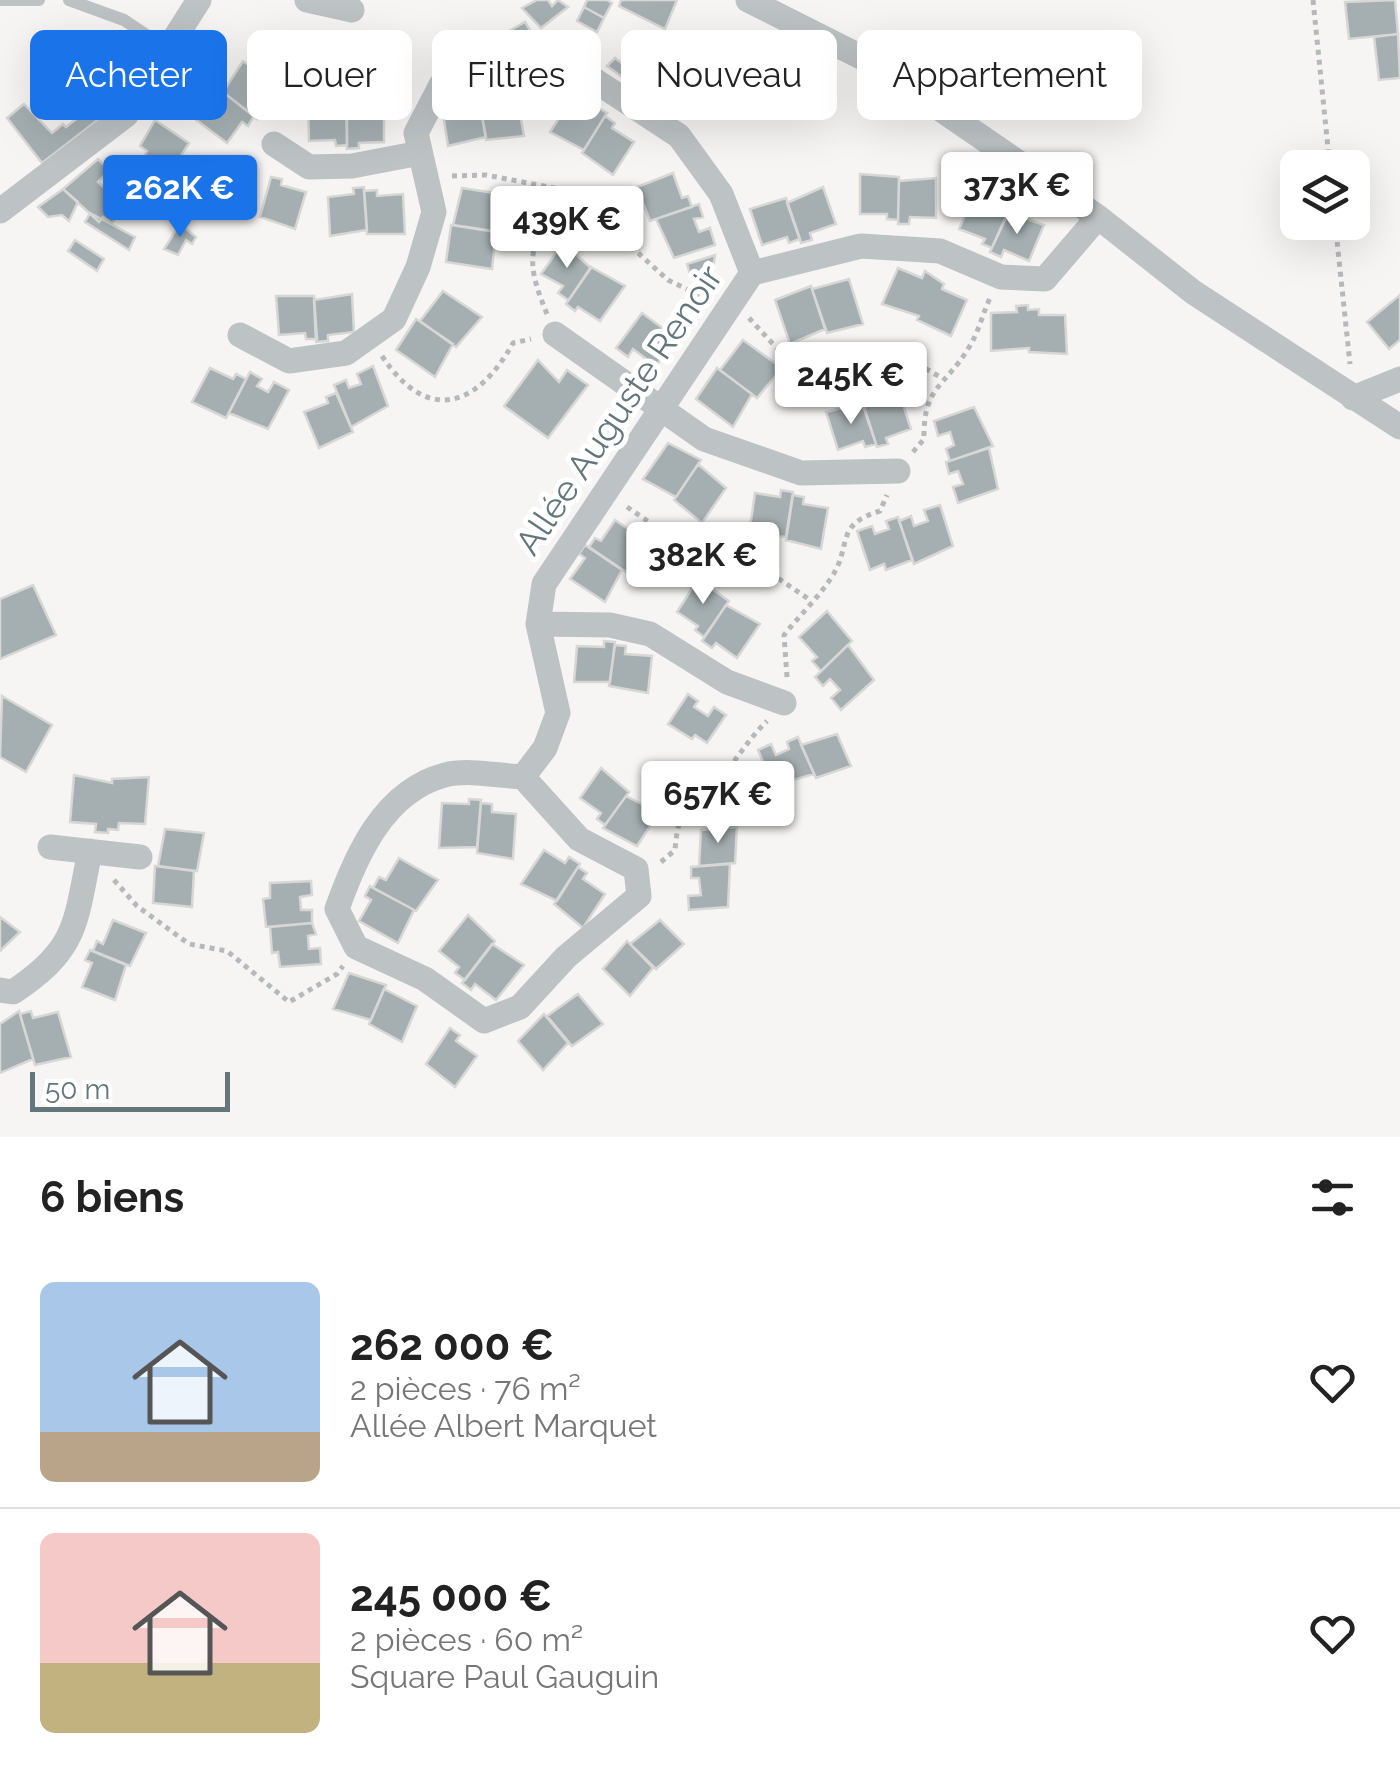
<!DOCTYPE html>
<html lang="fr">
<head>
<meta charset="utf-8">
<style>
	body { margin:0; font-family:Raleway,sans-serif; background:#f2f2f2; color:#222; height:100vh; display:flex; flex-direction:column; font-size:38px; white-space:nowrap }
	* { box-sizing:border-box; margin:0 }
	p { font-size:32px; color:#767676 }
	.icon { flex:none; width:55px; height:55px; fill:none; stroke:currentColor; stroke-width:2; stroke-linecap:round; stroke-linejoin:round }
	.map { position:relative; height:1137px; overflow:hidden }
	.details { display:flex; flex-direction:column; background:#fff; flex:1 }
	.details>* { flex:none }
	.top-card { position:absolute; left:30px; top:30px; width:1340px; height:90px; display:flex; gap:20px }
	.controls { position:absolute; left:1280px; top:150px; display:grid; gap:20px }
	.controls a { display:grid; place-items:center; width:90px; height:90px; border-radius:15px; background:#fff; box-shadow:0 10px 40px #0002; font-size:50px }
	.scale { position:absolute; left:30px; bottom:25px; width:200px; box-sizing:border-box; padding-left:10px; border:5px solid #63767b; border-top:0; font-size:28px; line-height:35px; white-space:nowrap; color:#63767b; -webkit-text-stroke:8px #fff; paint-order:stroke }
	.price { position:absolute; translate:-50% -85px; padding:0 22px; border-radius:10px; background:#fff; color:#222; font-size:32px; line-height:65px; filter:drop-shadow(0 2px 5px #0008) }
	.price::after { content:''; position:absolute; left:50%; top:60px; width:30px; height:22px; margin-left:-15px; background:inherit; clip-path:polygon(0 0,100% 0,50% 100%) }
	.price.on { background:#1a73e8; color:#fff }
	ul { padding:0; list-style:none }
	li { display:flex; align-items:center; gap:30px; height:250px; padding:0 40px }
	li+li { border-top:2px solid #e0e0e0 }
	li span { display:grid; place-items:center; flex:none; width:280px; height:200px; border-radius:15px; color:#555 }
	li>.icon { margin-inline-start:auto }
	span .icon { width:120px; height:120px; fill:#fffc; stroke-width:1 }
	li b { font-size:42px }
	h2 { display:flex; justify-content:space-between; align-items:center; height:120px; padding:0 40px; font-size:42px }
	.chip { padding:0 35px; border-radius:15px; background:#fff; box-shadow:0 10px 40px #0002; font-size:35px; line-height:90px }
	.chip.on { background:#1a73e8; color:#fff }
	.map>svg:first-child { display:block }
</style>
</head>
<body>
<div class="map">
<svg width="1400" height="1137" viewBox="0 0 1400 1137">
	<rect width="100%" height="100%" fill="#f6f5f3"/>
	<!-- building -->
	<path fill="#a5afb1" stroke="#d7d7d5" stroke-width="2.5" d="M537,0H548L552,6L558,0L568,7L541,28L522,8Z
		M587,0H607L612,3L604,18L584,7Z
		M621,0H677L665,29L619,6Z
		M1395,0L1398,34L1349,39L1345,2Z
		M584,7L604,18L597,32L577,21Z
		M525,22L538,43L523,52L518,45L501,54L493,40Z
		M1398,34L1400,78L1379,80L1374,37Z
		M129,48L150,58L121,102L42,163L7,118L24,104L52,133L63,124L66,127L85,112Z
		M763,52L795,74L789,97L779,101L742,81Z
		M615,58L631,70L625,79L607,66Z
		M243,61L275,83L257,119L223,92Z
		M219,89L254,116L248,126L242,122L227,143L195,119Z
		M478,94L486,137L448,146L442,107L467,102V96Z
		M491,97L492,102L517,97L524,136L486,140L479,99Z
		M572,98L594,112L597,107L607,113L584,150L550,132Z
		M308,101L346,102L347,145L336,146L335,140L309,141Z
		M384,103V142L359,143V148L347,149V106Z
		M605,116L615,123L612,128L634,142L613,175L582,153Z
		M155,120L189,143L170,173L158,165L155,170L142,160L147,151L140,146Z
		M98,159L109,170L98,182L125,208L112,223L103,217L99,222L63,189Z
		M158,165L180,178L173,189L160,182L152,190L182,214L176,223L138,191L142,186L137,181L150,167L155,170Z
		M673,173L682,198L688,196L692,207L650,221L637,187Z
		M860,174L899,177L898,220L887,219V214H860Z
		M271,177L282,179L281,185L306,192L295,229L260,217Z
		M936,178V218L910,217L909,224H898L899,181Z
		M364,187L367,230L330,236L328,197L354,194L353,188Z
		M823,187L836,224L810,233L812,240L801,243L787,203Z
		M462,188L508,195L500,232L453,225Z
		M63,189L78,202L69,221L62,215L48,217L38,207Z
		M377,190V196L403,194L405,234H367L364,191Z
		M975,193L1010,209L992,248L982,244L985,239L959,229Z
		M786,198L800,239L789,243L787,237L762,245L750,209Z
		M699,204L703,217L694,219L699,232L710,228L715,245L674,258L656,219Z
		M1008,212L1044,225L1029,261L1004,250L1001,257L990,252Z
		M90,213L135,237L129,250L85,222Z
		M180,224L196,237L192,244L186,240L178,255L164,249Z
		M451,225L496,232L492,269L446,262Z
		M75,240L104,259L97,271L68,251Z
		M563,243L591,268L566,304L568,300L558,293L563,286L541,274Z
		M715,255L713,270L691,278L687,264Z
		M591,267L625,286L600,321L578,307L575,311L566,304Z
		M898,268L922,278L925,271L944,284L942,289L967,300L951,336L917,320L919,316L882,304Z
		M849,279L863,324L827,333L812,289Z
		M811,286L825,329L790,344L775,300Z
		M443,291L482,317L456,347L420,321Z
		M352,294L354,332L328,335V341L316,342L314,300Z
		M1400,295V340L1389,349L1367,322Z
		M276,296H314L317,339H306L305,333L279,335Z
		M1028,305V310L1039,309V315H1065L1067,354L1029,352V348L991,351V313L1017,312L1016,306Z
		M642,313L664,329L660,334L673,343L649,375L638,367L645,358L633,349L628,357L616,348Z
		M416,319L453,344L435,377L396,350Z
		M743,340L782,368L757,398L720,370Z
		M538,360L559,382L567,370L588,385L548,438L504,406Z
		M373,366L388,406L351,427L334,385L346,380L349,388L361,384L357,374Z
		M210,368L233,379L236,374L246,379L226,418L192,402Z
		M717,368L752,394L733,427L696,399Z
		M250,372L262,379L257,386L268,392L274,382L289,390L268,429L229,413Z
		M899,392L911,429L886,438L888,444L877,447L864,407Z
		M336,393L353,432L319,448L304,412L328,403L326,397Z
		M862,403L876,444L865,447L863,441L838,450L826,412Z
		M974,407L993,446L950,461L946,449L954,445L950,432L938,436L934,421Z
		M668,443L701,460L676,497L643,479Z
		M989,448L998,489L958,503L953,487L963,484L958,471L949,474L946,462Z
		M698,464L726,488L702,523L674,500Z
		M781,490L793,492L786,537L749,534L755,493L780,497Z
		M793,495L804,497L803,504L828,508L821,549L786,540Z
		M940,505L953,546L914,564L899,521L911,516L914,526L928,521L924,510Z
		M898,517L912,560L886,570L884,564L870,570L857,531L872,526L875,534L889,529L886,521Z
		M615,520L650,544L626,572L589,547L595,538L601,541Z
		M585,545L622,570L605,602L570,579L585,558L579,554Z
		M698,579L729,601L704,637L695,630L698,626L677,612Z
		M33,585L56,635L0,659V599Z
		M726,605L760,624L737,658L716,643L712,648L702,641Z
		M827,611L852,641L821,671L812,661L817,657L799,637Z
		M604,641L615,642L610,682H574L577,646L604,647Z
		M615,645L626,646L625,654L652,656L648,693L609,686Z
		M848,645L874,680L841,710L831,698L840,690L830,679L823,686L815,677Z
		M688,694L698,701L694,707L708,716L714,707L726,715L707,743L695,735L692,739L668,724Z
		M2,696L52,725L26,772L0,757Z
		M837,734L851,766L816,778L801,745Z
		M798,737L814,774L773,786L758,750L771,744L776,755L789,749L787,742Z
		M601,768L629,792L605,825L597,819L601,813L580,798Z
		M74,775L112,783V779L149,777L145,824L119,823L118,830L108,829V833L95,832L96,824L70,822Z
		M626,796L659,813L637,846L603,828Z
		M469,799L481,800L477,847L439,848L442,803L469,804Z
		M481,803L492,804V812L516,814L513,859L477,853Z
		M737,827L735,863L699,866L701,830Z
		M165,829L204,833L197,871L158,866Z
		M544,850L565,863L569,857L580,864L557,901L521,884Z
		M399,858L438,880L416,911L373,888L379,877L386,880Z
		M730,864L728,907L689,910L688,896L701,895L699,878H691V867Z
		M155,866L194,871L192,907L153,903Z
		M578,867L587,873L583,879L605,894L583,928L554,904Z
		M311,881L312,895L300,897L301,910H312V923L266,927L263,899L270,898V883Z
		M370,886L414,910L398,943L359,921L371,900L365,896Z
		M468,915L495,941L465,980L455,973L459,967L439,951Z
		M0,917L20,932L0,951Z
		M113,920L146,933L130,966L93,951L97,941L103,944Z
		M660,920L684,944L656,969L630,944Z
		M312,923L316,934L308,936L309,949L320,948L321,964L280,967L278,952L272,953L270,927Z
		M627,941L653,968L630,996L603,969Z
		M492,944L524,965L496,1000L475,984L471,990L462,983Z
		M90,950L126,965L115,1000L82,987L92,963L85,960Z
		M349,973L386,985L371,1020L333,1009Z
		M384,989L417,1006L402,1042L369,1024Z
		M578,994L603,1024L572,1046L547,1016Z
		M19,1011L33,1059L0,1073V1024Z
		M31,1011L33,1018L58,1012L71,1057L35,1065L20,1014Z
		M544,1014L568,1043L543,1070L518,1041Z
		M450,1028L460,1035L456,1041L477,1056L455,1087L426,1064Z"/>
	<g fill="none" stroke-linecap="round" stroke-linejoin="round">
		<!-- path -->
		<path stroke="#b5b9bb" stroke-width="5" stroke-dasharray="5 5" stroke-linecap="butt" d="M1313,0L1330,168
			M452,176L486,175L554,188L597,216L668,280L707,299
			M1335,222L1350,364
			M547,314C522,254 532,248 560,191
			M749,318L785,357L815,370L874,359L907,358L942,378
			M382,356C427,424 477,408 513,343L531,339
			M913,452L924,439C923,386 945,387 968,349C979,332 982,315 990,298
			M627,507L692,551L766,570L810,600
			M787,677L784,635C799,616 818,598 831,578C853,546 833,525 880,511L887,495
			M661,862L675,850C680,787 702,804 732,764C744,748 753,735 767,721
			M114,880L137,906L189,944L227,951L289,1002L337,974L343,966"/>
		<!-- service -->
		<path stroke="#bdc2c4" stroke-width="12" d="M0,0H39
			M69,0L124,20L169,50"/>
		<!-- minor -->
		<path stroke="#bdc2c4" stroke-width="25" d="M307,0L352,10
			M748,0L873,63L1098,217L1193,292L1400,427
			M274,144L309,167L352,166L420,153
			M0,211L126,115L199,0
			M555,334L704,439L801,473L898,471
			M240,335L289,361L346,353L394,319L418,267L434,212L416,133L441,85L504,65L585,74L679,136L721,194L752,273
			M1353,398L1400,379
			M538,624L610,625L650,634L727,682L784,703
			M523,777L579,839L636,869L639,896L566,957L520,1007L484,1021L425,979L356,947L337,909C356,855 384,791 445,775C468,769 500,776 523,777L545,748L558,713L538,624L544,584L752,273L861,246L940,251L1001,277L1045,279L1098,217
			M50,847L140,857
			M0,990L13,992C78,949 75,924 90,851"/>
	</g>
	<g text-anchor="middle" stroke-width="10" stroke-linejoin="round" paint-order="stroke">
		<!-- street labels -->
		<g font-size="35" fill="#63767b" stroke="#fff">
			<text transform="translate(619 410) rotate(-56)" y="12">Allée Auguste Renoir</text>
		</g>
	</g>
</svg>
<div class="controls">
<a><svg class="icon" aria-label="layers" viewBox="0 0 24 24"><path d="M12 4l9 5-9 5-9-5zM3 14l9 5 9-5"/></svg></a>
</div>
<div class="scale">50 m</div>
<b class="price" style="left:1017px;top:237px">373K €</b>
<b class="price on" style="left:180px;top:240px">262K €</b>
<b class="price" style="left:567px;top:271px">439K €</b>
<b class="price" style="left:851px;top:427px">245K €</b>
<b class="price" style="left:703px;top:607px">382K €</b>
<b class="price" style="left:718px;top:846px">657K €</b>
<div class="top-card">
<a class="chip on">Acheter</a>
<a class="chip">Louer</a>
<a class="chip">Filtres</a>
<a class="chip">Nouveau</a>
<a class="chip">Appartement</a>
</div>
</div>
<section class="details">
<h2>6 biens<svg class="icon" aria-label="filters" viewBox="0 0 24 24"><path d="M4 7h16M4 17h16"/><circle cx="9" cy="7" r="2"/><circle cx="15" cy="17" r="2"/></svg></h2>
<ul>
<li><span style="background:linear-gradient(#a9c7e8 75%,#b9a48a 0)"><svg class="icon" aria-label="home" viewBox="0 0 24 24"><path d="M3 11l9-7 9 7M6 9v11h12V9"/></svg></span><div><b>262 000 €</b><p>2 pièces · 76 m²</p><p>Allée Albert Marquet</p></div><svg class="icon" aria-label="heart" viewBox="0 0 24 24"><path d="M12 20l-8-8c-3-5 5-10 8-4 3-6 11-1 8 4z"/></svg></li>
<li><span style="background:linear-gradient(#f6c9c9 65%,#c2b280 0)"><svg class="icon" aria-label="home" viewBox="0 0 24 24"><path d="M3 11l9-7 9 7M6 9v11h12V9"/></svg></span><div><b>245 000 €</b><p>2 pièces · 60 m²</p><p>Square Paul Gauguin</p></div><svg class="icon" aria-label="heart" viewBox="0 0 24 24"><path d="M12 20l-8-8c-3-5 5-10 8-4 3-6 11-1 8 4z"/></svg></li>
</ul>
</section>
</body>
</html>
